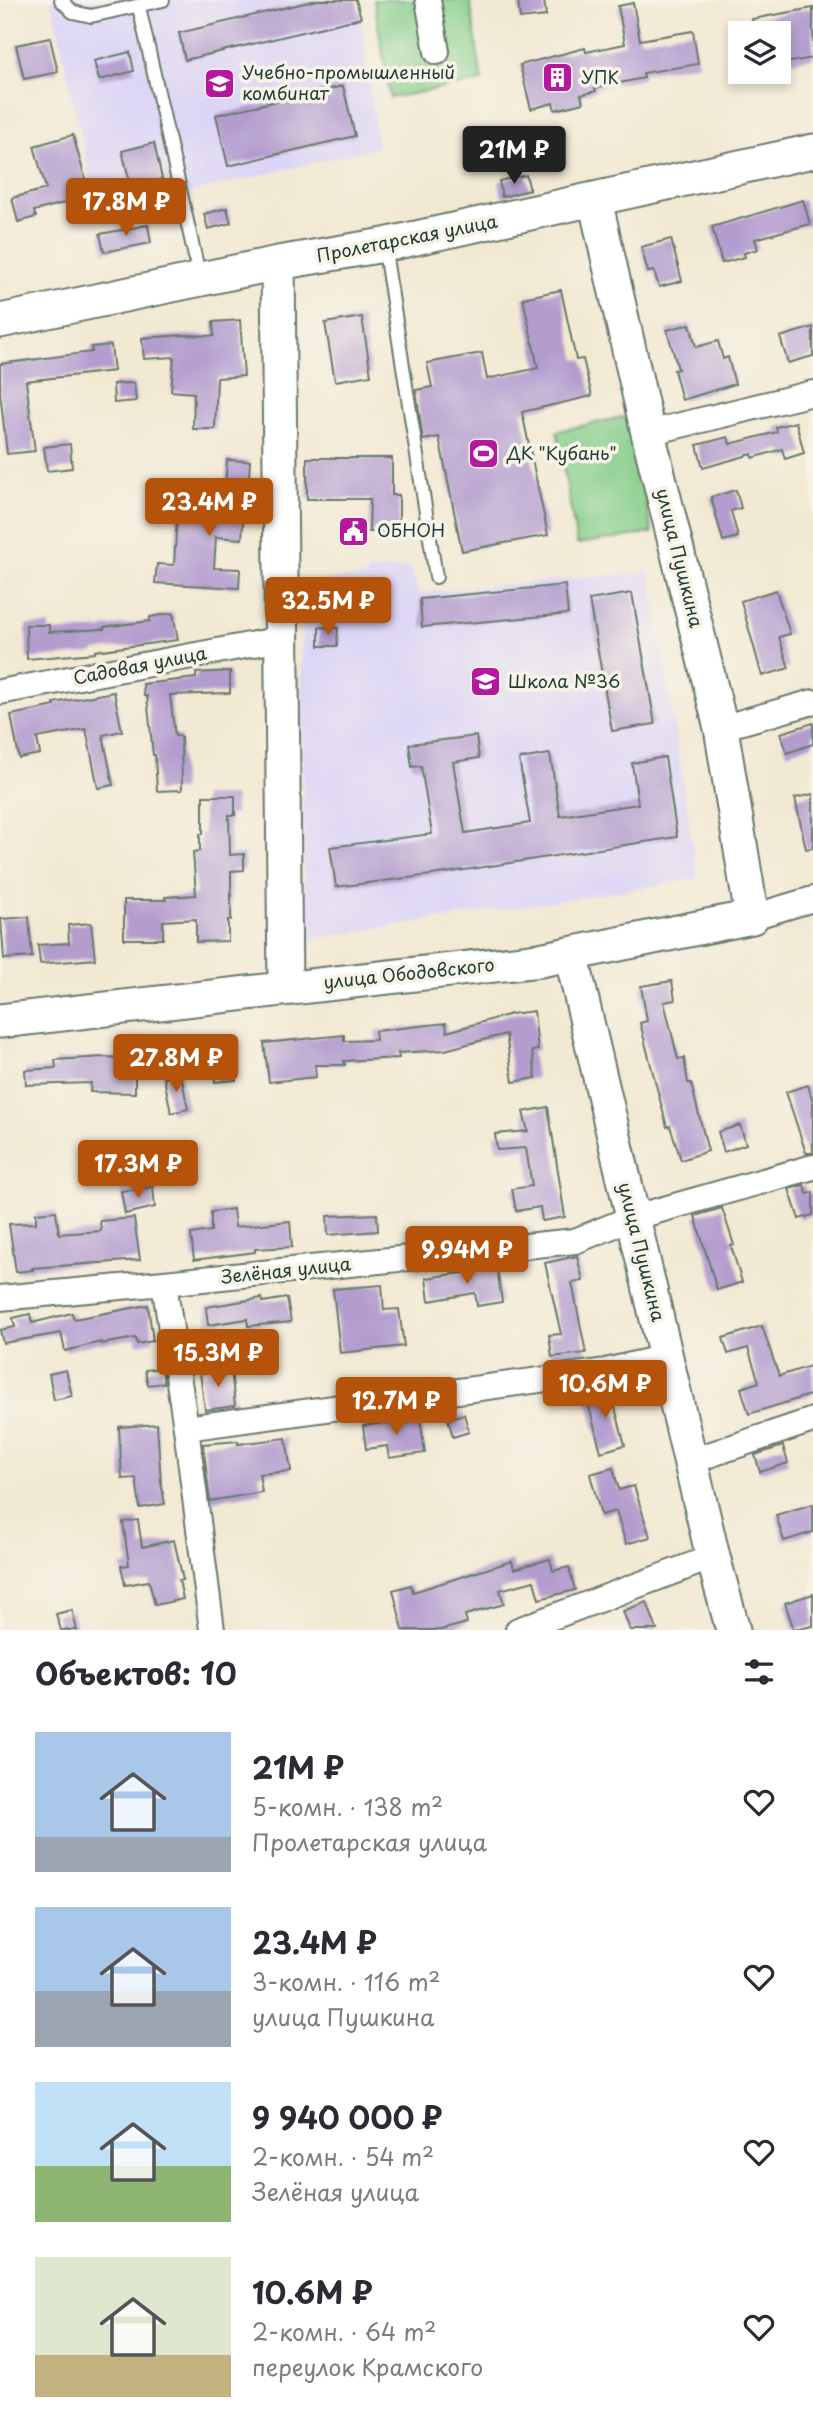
<!DOCTYPE html>
<html lang="ru">
<head>
<meta charset="utf-8">
<style>
	body { margin:0; font-family:"Playpen Sans",sans-serif; background:#f7f7f7; color:#2b2b33; height:100vh; display:flex; flex-direction:column; font-size:26px; white-space:nowrap }
	* { box-sizing:border-box; margin:0 }
	p { font-size:23px; color:#7c7c81 }
	.icon { flex:none; width:38px; height:38px; fill:none; stroke:currentColor; stroke-width:2; stroke-linecap:round; stroke-linejoin:round }
	.map { position:relative; height:1630px; overflow:hidden }
	.panel { display:flex; flex-direction:column; background:#fff; flex:1 }
	.panel>* { flex:none }
	.fabs { position:absolute; left:728px; top:21px; display:grid; gap:14px }
	.fabs a { display:grid; place-items:center; width:63px; height:63px; border-radius:0px; background:#fff; box-shadow:0 4px 10px #0003; font-size:35px }
	.price { position:absolute; translate:-50% -60px; padding:0 16px; border-radius:7px; background:#b45309; color:#fff; font-size:23px; line-height:46px; filter:drop-shadow(0 2px 4px #0008) }
	.price::after { content:''; position:absolute; left:50%; top:42px; width:21px; height:16px; margin-left:-10px; background:inherit; clip-path:polygon(0 0,100% 0,50% 100%) }
	.price.on { background:#222; color:#fff }
	ul { padding:0; list-style:none }
	li { display:flex; align-items:center; gap:21px; height:175px; padding:0 35px }
	li span { display:grid; place-items:center; flex:none; width:196px; height:140px; border-radius:0px; color:#555 }
	li>.icon { margin-inline-start:auto }
	span .icon { width:84px; height:84px; fill:#fffc; stroke-width:1 }
	li b { font-size:30px }
	h2 { display:flex; justify-content:space-between; align-items:center; height:84px; padding:0 35px; font-size:30px }
	.map>svg:first-child { display:block }
</style>
</head>
<body>
<div class="map">
<svg width="813" height="1630" viewBox="0 0 813 1630">
	<rect width="100%" height="100%" fill="#f7f3e8"/>
	<filter id="ink" filterUnits="userSpaceOnUse"><feTurbulence type="fractalNoise" baseFrequency=".0143" numOctaves="2"/><feDisplacementMap in="SourceGraphic" scale="14" xChannelSelector="R" yChannelSelector="G"/><feConvolveMatrix kernelMatrix="1 2 1 2 8 2 1 2 1" color-interpolation-filters="sRGB"/></filter>
	<filter id="wash" filterUnits="userSpaceOnUse"><feTurbulence type="fractalNoise" baseFrequency=".00686" numOctaves="4" result="noise"/><feDisplacementMap in="SourceGraphic" scale="28" xChannelSelector="R" yChannelSelector="G"/><feGaussianBlur stdDeviation="1.57" result="paint"/><feColorMatrix in="noise" values="0 0 0 0 0 0 0 0 0 0 0 0 0 0 0 0 0 1.4 0 .05"/><feComposite in="paint" operator="in"/></filter>
	<g filter="url(#wash)">
		<rect width="100%" height="100%" fill="#f2e9d3"/>
		<!-- built -->
		<path fill="#ddd5f6" d="M51,0H307L308,2L356,0L361,18L378,147L98,215Z
			M411,567L418,593L650,572L698,879L304,940L301,583L367,576L368,571Z"/>
		<!-- green -->
		<path fill="#85ce8b" stroke="#528660" stroke-width="2" d="M374,0H470L482,81L390,98Z
			M628,416L652,533L577,544L557,431Z"/>
		<g id="blocks">
			<!-- building -->
			<path fill="#b39dcf" d="M317,0H356L361,18L185,60L179,33Z
				M518,0H544L546,16L520,19Z
				M633,3L640,40L693,31L698,64L643,73L644,78L595,88L596,91L581,95L583,103L555,110L553,103L531,109L520,65L585,48L586,52L625,44L618,6Z
				M813,8V58L779,64V33H755L752,19Z
				M50,38L58,72L24,79L16,45Z
				M130,52L134,71L99,80L94,61Z
				M343,86L355,136L228,166L216,115Z
				M73,135L90,196L34,211L36,217L18,222L12,198L46,189L34,146Z
				M154,143L162,179L131,186L122,151Z
				M526,175L530,190L502,197L499,181Z
				M803,200L810,224L755,239L758,249L744,253L745,257L722,263L712,227Z
				M227,208L231,223L208,229L204,214Z
				M148,225L151,243L104,252L100,234Z
				M671,239L682,281L659,287L654,271L648,272L641,247Z
				M561,290L576,360L583,359L592,396L522,412L548,535L462,551L439,437L423,440L416,390L432,387L427,363L482,353L487,379L538,368L523,298Z
				M362,317L371,375L335,381L325,323Z
				M240,320L244,376L217,378L215,429H193L194,393L171,391L174,357L144,359L142,338L184,335L214,336L213,322Z
				M690,324L696,347L718,341L723,359L728,357L735,384L682,400L674,370L678,369L667,330Z
				M813,327V356L788,363L780,337Z
				M111,345L114,371L26,381L35,451L7,454L0,392V364L92,352L91,347Z
				M134,383L136,401L114,403L113,384Z
				M796,422L804,453L785,459L782,449L753,458L752,454L703,468L697,445L728,437L730,444L777,432L776,427Z
				M70,444L72,468L47,471L44,447Z
				M307,458H392V495H399V532H369L370,499H307Z
				M227,460L250,461L247,509L244,508L242,539L216,537L214,568L240,569L239,588L155,583L157,564L174,565L177,516L223,519Z
				M736,490L741,508L731,511L738,537L723,541L711,497Z
				M565,585L568,614L422,627L420,599Z
				M776,590L790,634L779,637L789,668L762,676L741,601Z
				M632,593L655,724L612,731L589,600Z
				M173,613L178,640L95,651V653L27,659L26,625H49V632L104,629V627L150,621V617Z
				M319,627L338,628L337,646H319Z
				M230,671V693L170,695L175,736H181L182,790L157,791L155,755H153L147,696H144L143,684L196,678V673Z
				M114,692L122,731L103,735L113,785L98,788L86,729L37,738L40,754L19,758L11,715L55,706L54,703Z
				M813,723V744L787,753L781,733Z
				M476,736L479,758L453,762L465,833L530,823L519,759L550,754L560,816L638,804L632,763L665,757L677,837L439,874L336,887L330,847L432,834L421,766L412,767L409,744Z
				M813,794V848L806,849L795,798Z
				M203,796H235V815H229L230,855L244,854V870L231,871V920H228V941L196,942V919L163,921V939H124V900H166L165,897L196,895L193,852L200,851V834H203Z
				M29,917L32,957L4,959L1,919Z
				M91,923L95,959L40,964L38,945L69,943L68,925Z
				M672,981L675,1000L664,1002L678,1059L684,1058L688,1083H691L708,1151L681,1160L670,1126L667,1127L640,1023L647,1021L641,986Z
				M534,1011L538,1050L532,1051L536,1078L513,1082L506,1034L445,1050L398,1053L399,1058L344,1061L345,1065H315L316,1077L269,1082L264,1043L344,1035V1041L376,1040L375,1031L446,1023L447,1032L511,1014Z
				M233,1044L236,1080L215,1082L212,1046Z
				M103,1057L125,1058V1068H135V1093L90,1092L91,1083L26,1085L25,1070L56,1068L55,1060Z
				M181,1075L188,1109L171,1113L164,1078Z
				M808,1085L813,1102V1153H806L786,1092Z
				M548,1107L565,1217L542,1221L540,1207L516,1211L512,1189L532,1186L526,1148L497,1150L495,1134L528,1131L523,1112Z
				M740,1125L746,1144L724,1152L718,1132Z
				M804,1185L807,1194L813,1192V1215L799,1219L789,1189Z
				M153,1187L155,1207L125,1214L121,1191Z
				M722,1208L734,1245L731,1246L742,1282L717,1290L695,1216Z
				M233,1209L235,1227L290,1221L292,1247L255,1249V1252L194,1260L191,1234L211,1231V1212Z
				M56,1211L59,1234L101,1231L100,1221L134,1218L140,1260L32,1268L33,1270L16,1272L9,1224L36,1223V1213Z
				M377,1214L378,1231L328,1235L327,1216Z
				M577,1256L583,1281L572,1283L586,1353L552,1357L549,1335L561,1334L545,1263Z
				M497,1268L502,1302L477,1306L475,1293L429,1301L426,1278Z
				M382,1285L384,1310L399,1309L404,1346L340,1353L333,1289Z
				M262,1298L263,1302L287,1298L291,1322L248,1326L247,1319L208,1325L206,1307Z
				M148,1305L153,1341L137,1344L136,1338L101,1344V1342L65,1351L61,1333L3,1343L0,1330L15,1327L13,1318L30,1314L32,1323L72,1313L74,1319Z
				M762,1326L779,1376L813,1365V1394L749,1414L741,1388L759,1382L748,1348L728,1354L723,1338Z
				M162,1368L164,1383L148,1385L145,1370Z
				M231,1369L235,1406L205,1410L200,1373Z
				M66,1370L72,1396L54,1400L49,1374Z
				M610,1389L625,1445L601,1452L586,1395Z
				M464,1414L469,1432L453,1437L448,1419Z
				M420,1418L425,1453L389,1458L387,1446L366,1449L363,1426Z
				M157,1424L161,1483L165,1504L140,1508L136,1478L122,1479L119,1427Z
				M286,1438L291,1471L259,1474L262,1492L210,1501L203,1444L238,1441V1444Z
				M783,1446L788,1463L760,1472L755,1455Z
				M613,1468L619,1490L634,1486L650,1537L626,1544L616,1511L601,1515L590,1474Z
				M813,1504V1532L784,1541L776,1515Z
				M138,1520L142,1547L174,1540L183,1580H179L183,1599L155,1605L149,1581L125,1585L121,1566L129,1565L123,1522Z
				M550,1559L553,1571L569,1567L575,1590L539,1599L534,1581L500,1590L504,1604L465,1615L467,1623L441,1630H403L393,1590L411,1585L413,1592L512,1561L514,1569Z
				M813,1594V1626L794,1630L785,1603Z
				M647,1602L657,1630H630L623,1611Z
				M72,1610L77,1630H61L56,1614Z"/>
		</g>
	</g>
	<g filter="url(#ink)">
		<use href="#blocks" fill-opacity="0" stroke="#69796c" stroke-width="2"/>
		<g fill="none" stroke-linecap="round" stroke-linejoin="round">
			<defs>
				<path id="lane" d="M61,0L73,12L91,16L163,0
					M139,7L200,279
					M384,245L436,577"/>
				<path id="street" d="M428,0L437,52
					M648,433L813,393
					M0,692L281,639
					M721,728L813,702
					M752,917L813,899
					M164,1283L186,1428L212,1630
					M0,1298L164,1283L575,1241L632,1218L813,1167
					M186,1428L606,1371L666,1357
					M691,1461L813,1420
					M518,1630L713,1557"/>
				<path id="secondary" d="M278,263L285,988
					M0,321L278,263L384,245L813,151
					M571,954L713,1557L733,1630
					M0,1021L540,960L752,917L721,728L648,433L595,200"/>
			</defs>
			<!-- lane casing -->
			<use href="#lane" stroke="#69796c" stroke-width="16"/>
			<!-- street casing -->
			<use href="#street" stroke="#69796c" stroke-width="28"/>
			<!-- secondary casing -->
			<use href="#secondary" stroke="#69796c" stroke-width="37"/>
			<!-- lane -->
			<use href="#lane" stroke="#fff" stroke-width="12"/>
			<!-- street -->
			<use href="#street" stroke="#fff" stroke-width="24"/>
			<!-- secondary -->
			<use href="#secondary" stroke="#fff" stroke-width="33"/>
		</g>
	</g>
	<!-- icons -->
	<defs>
		<symbol id="building-square" viewBox="-11 -11 22 22"><rect x="-9" y="-9" width="18" height="18" rx="4" fill="#b5179e" stroke="#f7f3e8"/><path d="M-4-6H4V6H1V3H-1V6H-4ZM-2.5-4.3h1.7v1.8h-1.7ZM.8-4.3h1.7v1.8H.8ZM-2.5-1h1.7V.8h-1.7ZM.8-1h1.7V.8H.8Z" fill="#fff"/></symbol>
		<symbol id="university-square" viewBox="-11 -11 22 22"><rect x="-9" y="-9" width="18" height="18" rx="4" fill="#b5179e" stroke="#f7f3e8"/><path d="M0-5L7-2L0 1L-7-2ZM-4 1L0 2.5L4 1V4Q0 6-4 4Z" fill="#fff"/></symbol>
		<symbol id="stadium-square" viewBox="-11 -11 22 22"><rect x="-9" y="-9" width="18" height="18" rx="4" fill="#b5179e" stroke="#f7f3e8"/><path d="M0-5a6.5 5 0 1 0 0 10a6.5 5 0 1 0 0-10ZM-3.5-1.8h7v3.6h-7Z" fill="#fff"/></symbol>
		<symbol id="civic-square" viewBox="-11 -11 22 22"><rect x="-9" y="-9" width="18" height="18" rx="4" fill="#b5179e" stroke="#f7f3e8"/><path d="M-.6-6.5H3V-4.5H.6V-3L4-1V1h2V6H-6V1h2V-1L-.6-3ZM-1.2 2.5V6h2.4V2.5Z" fill="#fff"/></symbol>
		<symbol id="school-square" viewBox="-11 -11 22 22"><rect x="-9" y="-9" width="18" height="18" rx="4" fill="#b5179e" stroke="#f7f3e8"/><path d="M0-5L7-2L0 1L-7-2ZM-4 1L0 2.5L4 1V4Q0 6-4 4Z" fill="#fff"/></symbol>
	</defs>
	<g fill-rule="evenodd">
		<use href="#building-square" x="540" y="60" width="35" height="35"/>
		<use href="#university-square" x="202" y="66" width="35" height="35"/>
		<use href="#stadium-square" x="466" y="436" width="35" height="35"/>
		<use href="#civic-square" x="336" y="514" width="35" height="35"/>
		<use href="#school-square" x="468" y="664" width="35" height="35"/>
	</g>
	<g text-anchor="middle" stroke-width="7" stroke-linejoin="round" paint-order="stroke">
		<!-- poi labels -->
		<g font-size="18" fill="#1f3d34" stroke="#f7f3e8" text-anchor="start">
			<text x="242" y="79">Учебно-промышленный<tspan x="242" dy="21">комбинат</tspan></text>
			<text x="581" y="84">УПК</text>
			<text x="507" y="460">ДК "Кубань"</text>
			<text x="377" y="537">ОБНОН</text>
			<text x="508" y="688">Школа №36</text>
		</g>
		<!-- street labels -->
		<g font-size="18" fill="#1f3d34" stroke="#f7f3e8">
			<text transform="translate(407 239) rotate(-11)" y="6">Пролетарская улица</text>
			<text transform="translate(679 558) rotate(76)" y="6">улица Пушкина</text>
			<text transform="translate(140 666) rotate(-11)" y="6">Садовая улица</text>
			<text transform="translate(409 974) rotate(-6)" y="6">улица Ободовского</text>
			<text transform="translate(641 1252) rotate(76)" y="6">улица Пушкина</text>
			<text transform="translate(286 1271) rotate(-6)" y="6">Зелёная улица</text>
		</g>
	</g>
</svg>
<div class="fabs">
<a><svg class="icon" aria-label="layers" viewBox="0 0 24 24"><path d="M12 4l9 5-9 5-9-5zM3 14l9 5 9-5"/></svg></a>
</div>
<b class="price on" style="left:514px;top:186px">21M ₽</b>
<b class="price" style="left:126px;top:238px">17.8M ₽</b>
<b class="price" style="left:209px;top:538px">23.4M ₽</b>
<b class="price" style="left:328px;top:637px">32.5M ₽</b>
<b class="price" style="left:176px;top:1094px">27.8M ₽</b>
<b class="price" style="left:138px;top:1200px">17.3M ₽</b>
<b class="price" style="left:467px;top:1286px">9.94M ₽</b>
<b class="price" style="left:218px;top:1389px">15.3M ₽</b>
<b class="price" style="left:605px;top:1420px">10.6M ₽</b>
<b class="price" style="left:396px;top:1437px">12.7M ₽</b>
</div>
<section class="panel">
<h2>Объектов: 10<svg class="icon" aria-label="filters" viewBox="0 0 24 24"><path d="M4 7h16M4 17h16"/><circle cx="9" cy="7" r="2"/><circle cx="15" cy="17" r="2"/></svg></h2>
<ul>
<li><span style="background:linear-gradient(#a9c7e8 75%,#9aa5b1 0)"><svg class="icon" aria-label="home" viewBox="0 0 24 24"><path d="M3 11l9-7 9 7M6 9v11h12V9"/></svg></span><div><b>21M ₽</b><p>5-комн. · 138 m²</p><p>Пролетарская улица</p></div><svg class="icon" aria-label="heart" viewBox="0 0 24 24"><path d="M12 20l-8-8c-3-5 5-10 8-4 3-6 11-1 8 4z"/></svg></li>
<li><span style="background:linear-gradient(#a9c7e8 60%,#9aa5b1 0)"><svg class="icon" aria-label="home" viewBox="0 0 24 24"><path d="M3 11l9-7 9 7M6 9v11h12V9"/></svg></span><div><b>23.4M ₽</b><p>3-комн. · 116 m²</p><p>улица Пушкина</p></div><svg class="icon" aria-label="heart" viewBox="0 0 24 24"><path d="M12 20l-8-8c-3-5 5-10 8-4 3-6 11-1 8 4z"/></svg></li>
<li><span style="background:linear-gradient(#bfe0f5 60%,#8fb573 0)"><svg class="icon" aria-label="home" viewBox="0 0 24 24"><path d="M3 11l9-7 9 7M6 9v11h12V9"/></svg></span><div><b>9 940 000 ₽</b><p>2-комн. · 54 m²</p><p>Зелёная улица</p></div><svg class="icon" aria-label="heart" viewBox="0 0 24 24"><path d="M12 20l-8-8c-3-5 5-10 8-4 3-6 11-1 8 4z"/></svg></li>
<li><span style="background:linear-gradient(#dfe7d0 70%,#c2b280 0)"><svg class="icon" aria-label="home" viewBox="0 0 24 24"><path d="M3 11l9-7 9 7M6 9v11h12V9"/></svg></span><div><b>10.6M ₽</b><p>2-комн. · 64 m²</p><p>переулок Крамского</p></div><svg class="icon" aria-label="heart" viewBox="0 0 24 24"><path d="M12 20l-8-8c-3-5 5-10 8-4 3-6 11-1 8 4z"/></svg></li>
</ul>
</section>
</body>
</html>
